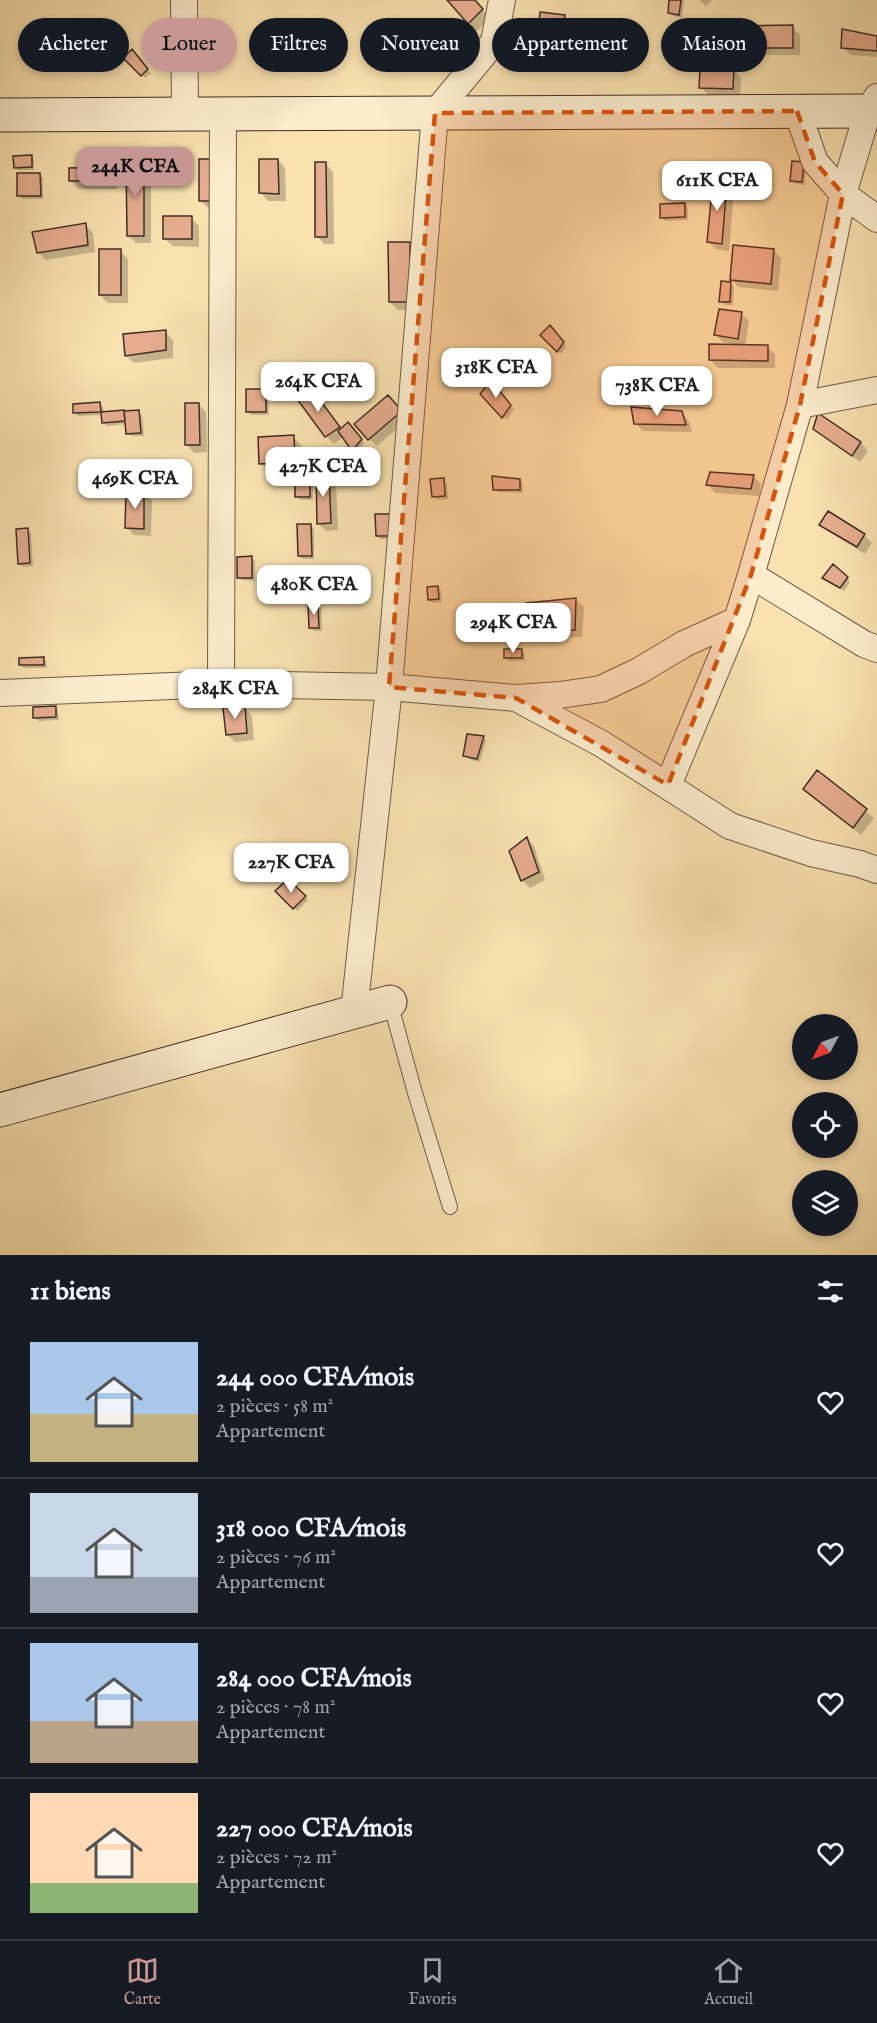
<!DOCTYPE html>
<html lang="fr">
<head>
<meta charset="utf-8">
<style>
	body { margin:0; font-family:"IM FELL English",serif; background:#20242c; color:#f1f3f6; height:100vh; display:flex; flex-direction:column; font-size:22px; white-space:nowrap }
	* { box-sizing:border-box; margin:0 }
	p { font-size:20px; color:#9ea1a6 }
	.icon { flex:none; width:33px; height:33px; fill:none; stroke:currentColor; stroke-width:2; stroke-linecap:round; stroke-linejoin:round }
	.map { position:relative; height:1255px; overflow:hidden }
	.drawer { display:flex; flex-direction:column; background:#171b24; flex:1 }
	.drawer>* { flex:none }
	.banner { position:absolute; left:18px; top:18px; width:842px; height:54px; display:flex; gap:12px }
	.needle { width:39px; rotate:229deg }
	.controls { position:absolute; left:792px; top:1014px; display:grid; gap:12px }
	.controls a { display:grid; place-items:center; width:66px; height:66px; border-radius:50%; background:#171b24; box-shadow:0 3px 9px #0003; font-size:30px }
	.price { position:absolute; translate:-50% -51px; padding:0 14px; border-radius:12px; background:#fff; color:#222; font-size:20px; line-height:39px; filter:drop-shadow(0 2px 3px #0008) }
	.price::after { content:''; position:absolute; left:50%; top:36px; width:18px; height:14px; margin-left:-9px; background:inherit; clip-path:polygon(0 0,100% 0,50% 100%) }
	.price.current { background:#c59692; color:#111 }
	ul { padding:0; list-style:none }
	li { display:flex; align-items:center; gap:18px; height:150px; padding:0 30px }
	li+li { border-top:2px solid #363941 }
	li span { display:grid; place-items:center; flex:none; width:168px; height:120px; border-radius:0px; color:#555 }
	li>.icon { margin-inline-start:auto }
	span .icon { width:72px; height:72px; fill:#fffc; stroke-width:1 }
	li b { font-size:26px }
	h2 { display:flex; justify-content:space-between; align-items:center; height:72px; padding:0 30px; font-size:26px }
	.pill { padding:0 21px; border-radius:27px; background:#171b24; box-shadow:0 3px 9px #0003; font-size:21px; line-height:54px }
	.pill.current { background:#c59692; color:#111 }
	.tab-bar { display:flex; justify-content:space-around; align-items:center; height:84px; border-top:2px solid #363941; background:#171b24; font-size:16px; color:#9ea1a6 }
	.tab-bar a { display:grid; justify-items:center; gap:3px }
	.tab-bar .current { color:#c59692 }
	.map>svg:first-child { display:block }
</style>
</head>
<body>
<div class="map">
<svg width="877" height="1255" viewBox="0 0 877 1255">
	<rect width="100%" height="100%" fill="#f9e1b0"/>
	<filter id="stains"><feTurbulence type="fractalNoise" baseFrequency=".00333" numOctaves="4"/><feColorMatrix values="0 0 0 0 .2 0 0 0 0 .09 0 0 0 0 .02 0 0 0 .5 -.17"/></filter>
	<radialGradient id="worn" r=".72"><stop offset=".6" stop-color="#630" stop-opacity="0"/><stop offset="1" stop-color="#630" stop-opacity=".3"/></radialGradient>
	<!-- shadow -->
	<path fill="#0003" d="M449,0H474L490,18L477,31Z
		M671,0H684L682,18L673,16L669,13Z
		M699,0H712L706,6Z
		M541,14L565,17L568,20L565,39L544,37L540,34Z
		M792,27L800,35V55H751L743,47Z
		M877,37V57L851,55L843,47Z
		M135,55L151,73L145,78L125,58Z
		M734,70L741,78L740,96L708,95L701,87Z
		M31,157L34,160V170H18L15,167Z
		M278,160L285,168L286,201H268L261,193Z
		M200,161L220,209H209L201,201Z
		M793,162L806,167L805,185L795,184L792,180Z
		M143,163L151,171V243H136L128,235Z
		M326,164L333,172L334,244H324L317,236Z
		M109,169L117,177V189H78L71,181Z
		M40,174L43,178V199H22L18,195Z
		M727,183L734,191L729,251L716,249L709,242Z
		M685,204L688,208V220L665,221L662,217Z
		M191,218L199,226V247L173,246L165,239Z
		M85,225L93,233L95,252L46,260L38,252Z
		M409,243L417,251V310H398L390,302Z
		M773,250L781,258L778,291L739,287L731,280Z
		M120,251L128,259V303H108L100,295Z
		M730,283L734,287L733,305H724L721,301Z
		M741,314L749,321L745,346L767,347L775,354V368H718L710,360L733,346V344L723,342L716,335Z
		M553,330L566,346L561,354L542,335Z
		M165,332L173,340V358L134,363L126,356Z
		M296,370L310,385L296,397L282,382Z
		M494,386L514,409L507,420L482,394Z
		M265,390L268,394L269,415H251L248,411Z
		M311,390L342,429L348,424L364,443L356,453L343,437L334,444L326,436Z
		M388,397L408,419L377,446L369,439Z
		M100,404L103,407L104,413L139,412L142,415L144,436H131L127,433V424L107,426L103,422V415L78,416L75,412Z
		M198,404L206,412L207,452L194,453L187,445Z
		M682,413L689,421L692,432L643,431L635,423Z
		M819,415L861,443L868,451L860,462L823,436L815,428Z
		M293,437L301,445L302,471H309L313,474V500H300L297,496L296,469L269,471L261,463Z
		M328,473L336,481L338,530L326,531L318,523Z
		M753,476L761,484L759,496L715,493L708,485Z
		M443,480L447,483L448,499L437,500L434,496Z
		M520,480L523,484V493L498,492L495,489Z
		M144,493L152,501L151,536L134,535L126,527Z
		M377,515L394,539H381L377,536Z
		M821,524L864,535L872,543L865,554L829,532Z
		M310,525L314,529V559H303L299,556Z
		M28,530L31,533L33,566L23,567L19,563Z
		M251,558L255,561V581L242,580L239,577Z
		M833,566L850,582L844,591L824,578Z
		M438,587L441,591L442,602L433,603L429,600Z
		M576,600L584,607L582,637L535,638L528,630Z
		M318,604L321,608L322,631H314L310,627Z
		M521,650L525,654V661H509L505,658Z
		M43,659L46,662L47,668H24L21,665Z
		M55,707L58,711L59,720L38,721L35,718Z
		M245,708L252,716L254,740L235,742L227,734Z
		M483,737L486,740L480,762L469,759L465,756Z
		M817,772L874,818L861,835L805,789Z
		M527,839L534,846L545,880L530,888L522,880Z
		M288,881L308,900L297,911L277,891Z"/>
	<!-- building -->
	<path fill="#e6ad8f" stroke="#3e2c23" stroke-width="1.5" d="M447,0H475L483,9L468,24Z
		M669,0H681L679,15L668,13Z
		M540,12L565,15L561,36L538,35Z
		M793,25V48H741V26Z
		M842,29L877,36V51L841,48Z
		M132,49L148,69L141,76L123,58Z
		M734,68L733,89L699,88L700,69Z
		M32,155V167L14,168L13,156Z
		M199,159H212L213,201H199Z
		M259,159H278L279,194L259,193Z
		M126,161L144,162V236H127Z
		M792,161L804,162L802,182L790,181Z
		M315,162H326L327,237H315Z
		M110,167V181H69V168Z
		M17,173H40L41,196H17Z
		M713,180L727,182L722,244L707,242Z
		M685,203V217L660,218V204Z
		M163,216H192V239H163Z
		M86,223L88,245L37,253L32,232Z
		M388,242H410V302H389Z
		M733,245L774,249L771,284L730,280Z
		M99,249H121V295H99Z
		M721,281L731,282L730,302H719Z
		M719,309L742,312L738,339L714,335Z
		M550,325L564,342L557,352L540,335Z
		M166,330V350L125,356L123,334Z
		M709,344L768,345V361L709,360Z
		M296,368L308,381L292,395L280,382Z
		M491,380L511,405L502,418L480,394Z
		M311,388L340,427L325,437L297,399Z
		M246,389H266V412H246Z
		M388,395L402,411L368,440L354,424Z
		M100,402L101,412L73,413V404Z
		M185,403H199L200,445H185Z
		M631,407L682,411L686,425L634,424Z
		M124,410L125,421L102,423L101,412Z
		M139,410L141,433L126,434L124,411Z
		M818,413L861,442L852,456L813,429Z
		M348,422L362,439L352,451L338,431Z
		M294,435L295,462L259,464L258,437Z
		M295,469H310V497H295Z
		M329,472L331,523L317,524L316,473Z
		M710,472L754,475L751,489L706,485Z
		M492,476L520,479V490H493Z
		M444,478L445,496L432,497L430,479Z
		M126,491L144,492V529L125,528Z
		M828,511L865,534L857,547L819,525Z
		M375,514H391V536H376Z
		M297,524H311L312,556H298Z
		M28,528L30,563L18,564L16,529Z
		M252,556V578H237V557Z
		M833,564L848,577L840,588L822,578Z
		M438,586L439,599L428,600L427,587Z
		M576,598L575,630L526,631V603Z
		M308,603H318L319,628H309Z
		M504,649H522V658H504Z
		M44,657V665H19V658Z
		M56,706V717L33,718V707Z
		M245,706L247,733L226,735L223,708Z
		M467,734L484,736L477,759L463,756Z
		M817,770L867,809L853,828L803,789Z
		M527,837L539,872L521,881L509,851Z
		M288,879L306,896L293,909L275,891Z"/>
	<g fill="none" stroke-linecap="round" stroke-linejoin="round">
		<defs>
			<path id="lane" d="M390,1002L415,1093L450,1207"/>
			<path id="street" d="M184,0L185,114
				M797,111L815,162L843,194L877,219
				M800,405L877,390
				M751,575L864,644L877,649
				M221,684L223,114
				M0,693L221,684L389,687L516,698L602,744L730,826L811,853L860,864L877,870
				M516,698L560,695L601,689L639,671L684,644L737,620
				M668,785L737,620L751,575L800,405L843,194L868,111L877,97
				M354,1012L389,687L435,113L494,42L502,0"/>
			<path id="secondary" d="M0,115L868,111
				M0,1110L390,1002"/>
		</defs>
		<!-- lane casing -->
		<use href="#lane" stroke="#6d5946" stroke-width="16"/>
		<!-- street casing -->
		<use href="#street" stroke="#6d5946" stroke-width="28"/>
		<!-- secondary casing -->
		<use href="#secondary" stroke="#3e2c23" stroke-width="35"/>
		<!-- lane -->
		<use href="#lane" stroke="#fbeccc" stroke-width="14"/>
		<!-- street -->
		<use href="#street" stroke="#fbeccc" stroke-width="26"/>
		<!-- secondary -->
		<use href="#secondary" stroke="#fbeccc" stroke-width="33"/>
	</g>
	<!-- marked area -->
	<path fill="#d7540e" fill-opacity="0.2" stroke="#d7540e" stroke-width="4.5" stroke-dasharray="12 8" stroke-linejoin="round" d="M797,111L815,162L843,194L800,405L751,575L668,785L516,698L389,687L435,113Z"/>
	<rect width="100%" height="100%" filter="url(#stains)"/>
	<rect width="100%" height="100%" fill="url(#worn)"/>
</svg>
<div class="controls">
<a><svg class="needle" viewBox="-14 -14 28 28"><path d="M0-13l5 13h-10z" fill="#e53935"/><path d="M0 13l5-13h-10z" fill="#9ea1a6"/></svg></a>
<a><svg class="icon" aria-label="locate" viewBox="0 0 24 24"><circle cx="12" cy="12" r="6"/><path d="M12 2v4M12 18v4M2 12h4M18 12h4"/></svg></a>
<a><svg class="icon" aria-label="layers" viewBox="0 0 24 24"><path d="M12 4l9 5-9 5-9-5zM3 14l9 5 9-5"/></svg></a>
</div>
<b class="price current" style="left:135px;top:198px">244K CFA</b>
<b class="price" style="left:717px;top:212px">611K CFA</b>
<b class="price" style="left:496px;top:399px">318K CFA</b>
<b class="price" style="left:318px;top:413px">264K CFA</b>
<b class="price" style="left:657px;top:417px">738K CFA</b>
<b class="price" style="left:323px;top:498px">427K CFA</b>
<b class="price" style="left:135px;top:510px">469K CFA</b>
<b class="price" style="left:314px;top:616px">480K CFA</b>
<b class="price" style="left:513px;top:654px">294K CFA</b>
<b class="price" style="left:235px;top:720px">284K CFA</b>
<b class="price" style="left:291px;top:894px">227K CFA</b>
<div class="banner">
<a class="pill">Acheter</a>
<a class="pill current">Louer</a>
<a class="pill">Filtres</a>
<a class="pill">Nouveau</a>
<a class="pill">Appartement</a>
<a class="pill">Maison</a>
</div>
</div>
<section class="drawer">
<h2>11 biens<svg class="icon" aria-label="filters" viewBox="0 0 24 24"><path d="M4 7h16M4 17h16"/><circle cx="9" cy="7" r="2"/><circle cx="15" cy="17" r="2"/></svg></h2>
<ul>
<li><span style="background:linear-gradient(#a9c7e8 60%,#c2b280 0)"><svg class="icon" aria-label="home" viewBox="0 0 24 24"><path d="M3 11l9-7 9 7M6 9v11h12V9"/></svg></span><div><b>244 000 CFA/mois</b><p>2 pièces · 58 m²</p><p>Appartement</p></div><svg class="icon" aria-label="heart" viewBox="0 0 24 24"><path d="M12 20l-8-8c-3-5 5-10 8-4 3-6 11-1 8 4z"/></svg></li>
<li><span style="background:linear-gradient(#c9d6e8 70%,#9aa5b1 0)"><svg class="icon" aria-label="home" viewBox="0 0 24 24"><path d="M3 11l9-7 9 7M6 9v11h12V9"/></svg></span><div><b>318 000 CFA/mois</b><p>2 pièces · 76 m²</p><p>Appartement</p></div><svg class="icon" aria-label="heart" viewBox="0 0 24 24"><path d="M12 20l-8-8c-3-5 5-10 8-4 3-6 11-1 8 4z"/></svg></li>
<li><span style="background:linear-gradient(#a9c7e8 65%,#b9a48a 0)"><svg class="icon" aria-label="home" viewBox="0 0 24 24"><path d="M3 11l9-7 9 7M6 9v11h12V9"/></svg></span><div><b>284 000 CFA/mois</b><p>2 pièces · 78 m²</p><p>Appartement</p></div><svg class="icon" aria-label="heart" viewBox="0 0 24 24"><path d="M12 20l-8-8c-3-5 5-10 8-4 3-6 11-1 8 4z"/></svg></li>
<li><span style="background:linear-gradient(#ffd9b3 75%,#8fb573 0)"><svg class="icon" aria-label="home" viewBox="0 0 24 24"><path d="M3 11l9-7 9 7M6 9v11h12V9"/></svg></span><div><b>227 000 CFA/mois</b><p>2 pièces · 72 m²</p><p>Appartement</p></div><svg class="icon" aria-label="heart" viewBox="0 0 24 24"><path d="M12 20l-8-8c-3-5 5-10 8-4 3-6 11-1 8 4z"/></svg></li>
</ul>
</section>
<nav class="tab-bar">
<a class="current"><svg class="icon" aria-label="map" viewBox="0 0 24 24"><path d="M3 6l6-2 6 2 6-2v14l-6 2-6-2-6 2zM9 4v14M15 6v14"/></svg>Carte</a>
<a><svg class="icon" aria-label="saved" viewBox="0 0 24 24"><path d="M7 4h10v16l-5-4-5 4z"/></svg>Favoris</a>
<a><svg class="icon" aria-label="home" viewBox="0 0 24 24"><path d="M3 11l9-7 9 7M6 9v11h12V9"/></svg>Accueil</a>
</nav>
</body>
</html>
